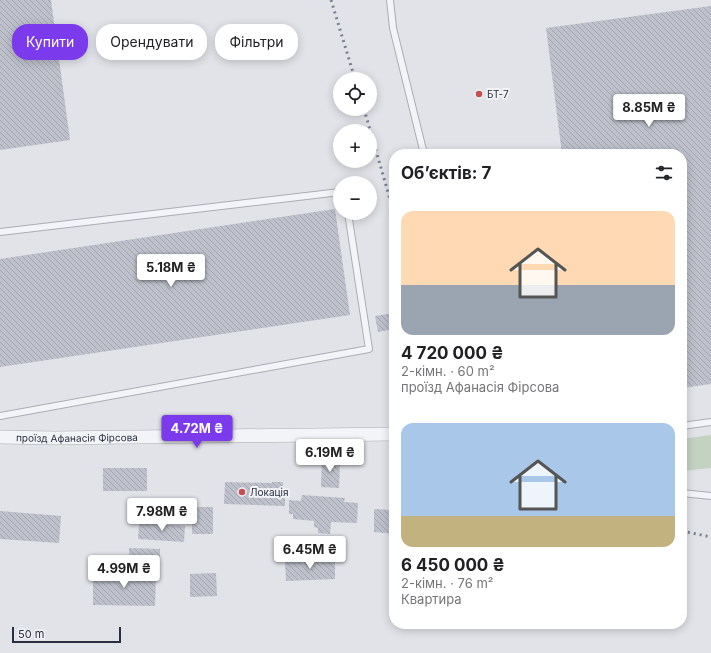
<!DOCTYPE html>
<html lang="uk">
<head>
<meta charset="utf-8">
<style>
	body { margin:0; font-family:Inter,sans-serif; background:#f6f6f6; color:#202124; height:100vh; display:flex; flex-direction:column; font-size:15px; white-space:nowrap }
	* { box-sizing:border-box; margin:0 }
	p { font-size:13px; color:#757577 }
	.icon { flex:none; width:22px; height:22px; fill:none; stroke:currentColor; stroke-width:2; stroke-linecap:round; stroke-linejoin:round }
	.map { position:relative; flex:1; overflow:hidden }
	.details { position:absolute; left:389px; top:149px; width:298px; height:480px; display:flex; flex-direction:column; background:#fff; border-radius:16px; box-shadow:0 2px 10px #0003 }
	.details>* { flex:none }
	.hud { position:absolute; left:12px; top:24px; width:317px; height:36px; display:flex; gap:8px }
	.controls { position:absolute; left:333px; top:72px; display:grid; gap:8px }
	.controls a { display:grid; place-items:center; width:44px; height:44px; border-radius:50%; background:#fff; box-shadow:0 2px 10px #0003; font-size:20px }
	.scale { position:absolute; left:12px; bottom:10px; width:109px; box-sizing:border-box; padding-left:4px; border:2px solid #2a2f3f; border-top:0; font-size:11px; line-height:14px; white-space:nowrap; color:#2a2f3f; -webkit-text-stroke:3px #f0f2f6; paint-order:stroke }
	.price { position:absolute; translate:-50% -34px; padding:0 9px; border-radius:4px; background:#fff; color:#222; font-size:13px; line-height:26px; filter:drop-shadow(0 1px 2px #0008) }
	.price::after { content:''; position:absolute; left:50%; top:24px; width:12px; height:9px; margin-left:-6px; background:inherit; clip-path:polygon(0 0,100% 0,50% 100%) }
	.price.active { background:#7c3aed; color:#fff }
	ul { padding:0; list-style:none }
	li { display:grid; align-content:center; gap:8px; height:212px; padding:0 12px }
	li span { display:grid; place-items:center; height:124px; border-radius:12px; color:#555 }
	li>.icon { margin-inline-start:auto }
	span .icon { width:72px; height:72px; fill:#fffc; stroke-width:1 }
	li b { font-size:17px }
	h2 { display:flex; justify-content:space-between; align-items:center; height:48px; padding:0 12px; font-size:17px }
	.chip { padding:0 14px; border-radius:16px; background:#fff; box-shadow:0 2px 10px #0003; font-size:14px; line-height:36px }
	.chip.active { background:#7c3aed; color:#fff }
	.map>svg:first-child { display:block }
</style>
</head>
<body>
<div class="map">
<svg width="711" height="653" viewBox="0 0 711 653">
	<defs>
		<pattern id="building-back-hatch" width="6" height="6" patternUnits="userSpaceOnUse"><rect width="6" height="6" fill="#bec1cb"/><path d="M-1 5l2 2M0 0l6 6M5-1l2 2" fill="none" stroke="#a3a6af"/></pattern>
	</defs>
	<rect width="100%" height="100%" fill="#e1e3e8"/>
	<!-- garden -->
	<path fill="#c4d2c2" d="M711,435V468L682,471V439Z"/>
	<!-- building -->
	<path fill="url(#building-back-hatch)" d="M0,0H51L70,140L0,150Z
		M711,6V384L682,388V154H562L546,28Z
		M335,209L350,315L0,367V259Z
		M394,313V351L393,352L389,330L378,332L375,316Z
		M322,458L340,459L339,488L321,487Z
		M103,468H147V491H103Z
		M225,482L272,483V482H283V493H285V506L224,504Z
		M302,495L345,498L344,502L358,503L357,523L331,522L330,534L318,533V528L314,527V521L293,519V514H289V500L301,501Z
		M192,507H213V534H192Z
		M374,509L394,510V534L374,532Z
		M0,511L61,516L59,543L0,539Z
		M139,523L185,526L184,542L138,539Z
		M129,548L160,549V569L129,568Z
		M335,560V579L286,581L285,562Z
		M93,573L156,574L155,606L93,605Z
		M216,573L217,596L190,597V574Z"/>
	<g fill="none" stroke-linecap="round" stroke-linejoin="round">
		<defs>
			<path id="lane" d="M390,0L393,28L424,154
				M0,232L340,192
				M0,416L369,349L348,213
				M682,426L711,422
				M682,493L711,496"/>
			<g id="street">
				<path id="s1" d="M0,437L54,438L394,434"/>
			</g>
		</defs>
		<!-- lane casing -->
		<use href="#lane" stroke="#aaadb5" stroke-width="8"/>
		<!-- street casing -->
		<use href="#street" stroke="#aaadb5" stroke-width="14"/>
		<!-- lane -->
		<use href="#lane" stroke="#f3f4f7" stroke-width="6"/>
		<!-- street -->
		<use href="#street" stroke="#f3f4f7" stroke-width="13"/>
		<!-- rail -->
		<path stroke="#7b8091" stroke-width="3" stroke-dasharray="2 4" stroke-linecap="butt" d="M331,0L355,79
			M364,109L394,213
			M682,531L711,537"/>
	</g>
	<!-- markers -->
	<g fill="#c44f50" stroke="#f0f2f6" stroke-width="1.5">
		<circle cx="479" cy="94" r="4"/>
		<circle cx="242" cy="492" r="4"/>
	</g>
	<g text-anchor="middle" stroke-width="4" stroke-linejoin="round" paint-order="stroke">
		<!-- poi labels -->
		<g font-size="10" fill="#2a2f3f" stroke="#f0f2f6" text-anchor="start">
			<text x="487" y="98">БТ-7</text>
			<text x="250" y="496">Локація</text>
		</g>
		<!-- street labels -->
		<g font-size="10" fill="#2a2f3f" stroke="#f0f2f6">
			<text dy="4" stroke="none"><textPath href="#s1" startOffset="77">проїзд Афанасія Фірсова</textPath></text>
		</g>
	</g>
</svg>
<div class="controls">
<a><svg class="icon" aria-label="locate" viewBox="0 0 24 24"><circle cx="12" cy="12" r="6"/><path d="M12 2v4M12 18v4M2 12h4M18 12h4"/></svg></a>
<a>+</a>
<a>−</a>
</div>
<div class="scale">50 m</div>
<b class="price" style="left:649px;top:128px">8.85M ₴</b>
<b class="price" style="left:171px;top:288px">5.18M ₴</b>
<b class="price active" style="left:197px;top:449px">4.72M ₴</b>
<b class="price" style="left:330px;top:473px">6.19M ₴</b>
<b class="price" style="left:162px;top:532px">7.98M ₴</b>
<b class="price" style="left:310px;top:570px">6.45M ₴</b>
<b class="price" style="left:124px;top:589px">4.99M ₴</b>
<div class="hud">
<a class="chip active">Купити</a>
<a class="chip">Орендувати</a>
<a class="chip">Фільтри</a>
</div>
<section class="details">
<h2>Об’єктів: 7<svg class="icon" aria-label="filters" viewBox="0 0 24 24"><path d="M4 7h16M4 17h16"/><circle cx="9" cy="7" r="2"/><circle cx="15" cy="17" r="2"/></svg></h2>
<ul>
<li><span style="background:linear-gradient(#ffd9b3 60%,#9aa5b1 0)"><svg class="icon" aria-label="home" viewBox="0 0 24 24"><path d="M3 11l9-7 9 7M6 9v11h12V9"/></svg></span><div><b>4 720 000 ₴</b><p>2-кімн. · 60 m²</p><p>проїзд Афанасія Фірсова</p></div></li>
<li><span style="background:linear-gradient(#a9c7e8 75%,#c2b280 0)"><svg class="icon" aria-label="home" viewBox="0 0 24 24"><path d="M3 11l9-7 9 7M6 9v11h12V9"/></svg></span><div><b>6 450 000 ₴</b><p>2-кімн. · 76 m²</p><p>Квартира</p></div></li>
</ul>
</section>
</div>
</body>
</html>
